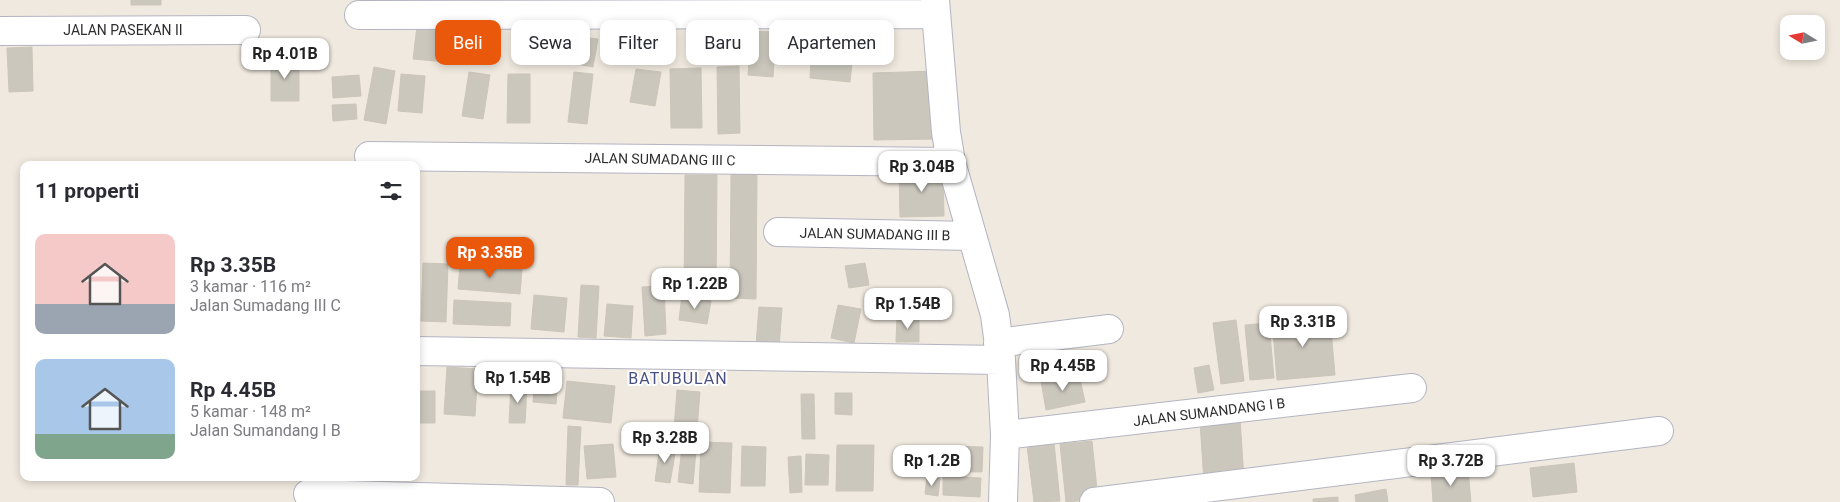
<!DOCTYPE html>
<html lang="id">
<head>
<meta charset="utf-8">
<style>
	body { margin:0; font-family:Roboto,sans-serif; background:#f2f2f3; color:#2b2b33; height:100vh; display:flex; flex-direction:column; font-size:19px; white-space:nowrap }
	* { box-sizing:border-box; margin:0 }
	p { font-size:16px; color:#7c7c81 }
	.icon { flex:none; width:28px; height:28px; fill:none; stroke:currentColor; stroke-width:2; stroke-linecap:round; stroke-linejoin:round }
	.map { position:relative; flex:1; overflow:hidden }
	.panel { position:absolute; left:20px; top:161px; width:400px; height:320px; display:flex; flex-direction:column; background:#fff; border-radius:10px; box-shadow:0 2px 8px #0003 }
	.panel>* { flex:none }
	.top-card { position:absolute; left:435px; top:20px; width:475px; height:45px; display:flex; gap:10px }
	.needle { width:32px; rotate:280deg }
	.buttons { position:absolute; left:1780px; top:15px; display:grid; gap:10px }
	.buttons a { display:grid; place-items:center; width:45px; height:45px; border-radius:10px; background:#fff; box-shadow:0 2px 8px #0003; font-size:25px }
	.price { position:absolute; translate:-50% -42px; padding:0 11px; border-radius:10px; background:#fff; color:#222; font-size:16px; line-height:32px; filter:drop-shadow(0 1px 2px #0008) }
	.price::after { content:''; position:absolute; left:50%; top:30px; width:15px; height:11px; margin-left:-8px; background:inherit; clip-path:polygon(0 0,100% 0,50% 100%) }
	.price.on { background:#ea580c; color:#fff }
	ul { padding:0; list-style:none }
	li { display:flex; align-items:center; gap:15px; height:125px; padding:0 15px }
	li span { display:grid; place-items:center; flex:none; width:140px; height:100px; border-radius:10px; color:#555 }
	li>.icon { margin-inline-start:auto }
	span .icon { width:60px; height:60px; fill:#fffc; stroke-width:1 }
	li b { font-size:21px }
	h2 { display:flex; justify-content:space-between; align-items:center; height:60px; padding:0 15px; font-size:21px }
	.pill { padding:0 18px; border-radius:10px; background:#fff; box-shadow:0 2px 8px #0003; font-size:18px; line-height:45px }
	.pill.on { background:#ea580c; color:#fff }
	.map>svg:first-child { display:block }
</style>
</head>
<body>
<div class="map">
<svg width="1840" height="502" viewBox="0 0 1840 502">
	<rect width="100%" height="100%" fill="#f0e9df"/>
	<!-- building -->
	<path fill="#cbc7bd" stroke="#ccc6b8" d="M131,0H161V5H131Z
		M418,18L451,21L446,62L413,59Z
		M624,19L672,24L668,63L620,58Z
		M751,31L776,32L773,77L748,75Z
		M830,32L852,33L849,62L852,63L850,82L810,78L811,60L828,62Z
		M581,37L598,39L593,67L576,64Z
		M32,47L33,91L9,92L7,48Z
		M271,59H299V101H271Z
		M739,66L740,133L718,134L717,67Z
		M374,67L395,71L386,124L364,120Z
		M701,68L702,128H671L670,69Z
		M636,69L661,72L655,106L630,102Z
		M936,71L937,139L874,140L873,73Z
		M469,72L490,75L483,119L462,116Z
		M574,72L593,74L587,124L568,122Z
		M401,74L425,76L422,113L398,111Z
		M508,74H530V123H507Z
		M359,75L361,96L333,98L332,77Z
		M356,104L357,119L333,121L332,105Z
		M943,168L944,216L900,217L899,170Z
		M731,174H757L756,299L730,298Z
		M685,175H717L716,292L684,291Z
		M423,263L448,264L446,322L421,321Z
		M865,263L869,285L849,288L845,266Z
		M460,265L522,269L520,294L458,289Z
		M581,285L599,286L596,338L578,337Z
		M664,286L666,334L645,336L642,287Z
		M534,295L567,298L564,332L531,329Z
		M682,296L711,301L707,324L679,320Z
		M454,300L511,303L510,326L453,324Z
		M607,304L633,306L631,338L604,336Z
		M838,305L861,309L854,343L831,338Z
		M759,307L782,308L779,347L756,345Z
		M1301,316L1302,321L1330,318L1335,375L1277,380L1272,319Z
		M897,317H919V342H896Z
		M1236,320L1244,381L1221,384L1213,323Z
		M1269,323L1274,378L1250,380L1245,325Z
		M529,360L550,363L549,373L528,371Z
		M1209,365L1214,390L1198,393L1194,368Z
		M447,367L478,369L475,416L444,414Z
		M1079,374L1085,402L1046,410L1041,381Z
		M535,377L558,379L556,404L533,402Z
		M567,381L615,386L611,423L563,418Z
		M511,385L527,386L525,423H509Z
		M677,390L700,392L697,430L674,428Z
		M416,391H435V423H416Z
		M835,393H852V415L835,414Z
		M801,394H814L815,439H802Z
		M1240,419L1244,479L1204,482L1200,422Z
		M568,426L581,427L578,485H566Z
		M683,438L697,440L693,484L678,482Z
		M1092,441L1098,499L1066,502L1060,444Z
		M701,442L732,443L730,493L699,492Z
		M1054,443L1060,501L1034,502L1027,446Z
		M613,444L616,477L587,479L584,446Z
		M837,445H874L873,491H836Z
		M660,446L676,448L670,483L655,481Z
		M742,446L766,447L765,486H741Z
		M943,446L983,447L982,472L942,471Z
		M912,448H936L937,474L913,475Z
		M806,454L829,455L828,485H805Z
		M801,456L802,492L790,493L788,457Z
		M1574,463L1577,492L1533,497L1530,468Z
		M1468,469L1471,502H1433L1431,473Z
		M943,476L981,478L980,497L943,495Z
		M927,477L940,479L938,496L925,494Z
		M1386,489L1388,502H1356L1355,495Z
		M1338,497V502H1313V499Z"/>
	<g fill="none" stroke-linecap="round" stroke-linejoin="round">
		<defs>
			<path id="minor" d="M935,0L946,132L951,162L995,315L1001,360L1005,435L1003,502
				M359,15L935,14
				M0,31L246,30
				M369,156L951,162
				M778,232L972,236
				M998,343L1109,329
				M416,351L1001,360
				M1005,435L1412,388
				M308,494L600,502
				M1094,502L1659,431"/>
		</defs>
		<!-- minor casing -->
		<use href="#minor" stroke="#b3b4c2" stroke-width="30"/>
		<!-- minor -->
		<use href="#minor" stroke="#fff" stroke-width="28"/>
	</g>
	<g text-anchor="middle" stroke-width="4" stroke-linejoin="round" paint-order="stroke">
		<!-- street labels -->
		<g font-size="14" fill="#2d2d2d" stroke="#fff">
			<text x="123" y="35">JALAN PASEKAN II</text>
			<text transform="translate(660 159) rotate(1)" y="5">JALAN SUMADANG III C</text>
			<text transform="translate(875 234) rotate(1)" y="5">JALAN SUMADANG III B</text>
			<text transform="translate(1209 412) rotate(-7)" y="5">JALAN SUMANDANG I B</text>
		</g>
		<!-- quarter labels -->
		<g font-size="16" letter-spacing="1" fill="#484f84" stroke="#fff">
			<text x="678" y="384">BATUBULAN</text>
		</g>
	</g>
</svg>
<div class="buttons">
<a><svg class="needle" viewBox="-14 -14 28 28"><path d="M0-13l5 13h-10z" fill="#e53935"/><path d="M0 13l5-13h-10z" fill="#7c7c81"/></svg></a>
</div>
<b class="price" style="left:285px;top:80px">Rp 4.01B</b>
<b class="price" style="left:922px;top:193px">Rp 3.04B</b>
<b class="price on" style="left:490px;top:279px">Rp 3.35B</b>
<b class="price" style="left:695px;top:310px">Rp 1.22B</b>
<b class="price" style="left:908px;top:330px">Rp 1.54B</b>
<b class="price" style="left:1303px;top:348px">Rp 3.31B</b>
<b class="price" style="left:1063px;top:392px">Rp 4.45B</b>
<b class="price" style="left:518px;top:404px">Rp 1.54B</b>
<b class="price" style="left:665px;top:464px">Rp 3.28B</b>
<b class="price" style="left:932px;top:487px">Rp 1.2B</b>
<b class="price" style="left:1451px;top:487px">Rp 3.72B</b>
<div class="top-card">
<a class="pill on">Beli</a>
<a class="pill">Sewa</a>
<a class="pill">Filter</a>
<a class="pill">Baru</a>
<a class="pill">Apartemen</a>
</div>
<section class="panel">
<h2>11 properti<svg class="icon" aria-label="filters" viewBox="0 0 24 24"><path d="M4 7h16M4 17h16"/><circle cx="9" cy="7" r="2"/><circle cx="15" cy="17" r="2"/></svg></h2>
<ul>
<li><span style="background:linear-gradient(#f6c9c9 70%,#9aa5b1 0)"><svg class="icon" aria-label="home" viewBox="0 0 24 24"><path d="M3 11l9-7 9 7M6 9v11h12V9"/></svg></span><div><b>Rp 3.35B</b><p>3 kamar · 116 m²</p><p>Jalan Sumadang III C</p></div></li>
<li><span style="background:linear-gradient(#a9c7e8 75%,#7fa58c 0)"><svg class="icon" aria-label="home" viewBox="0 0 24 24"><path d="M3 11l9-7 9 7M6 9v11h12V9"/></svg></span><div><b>Rp 4.45B</b><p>5 kamar · 148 m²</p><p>Jalan Sumandang I B</p></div></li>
</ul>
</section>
</div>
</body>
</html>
